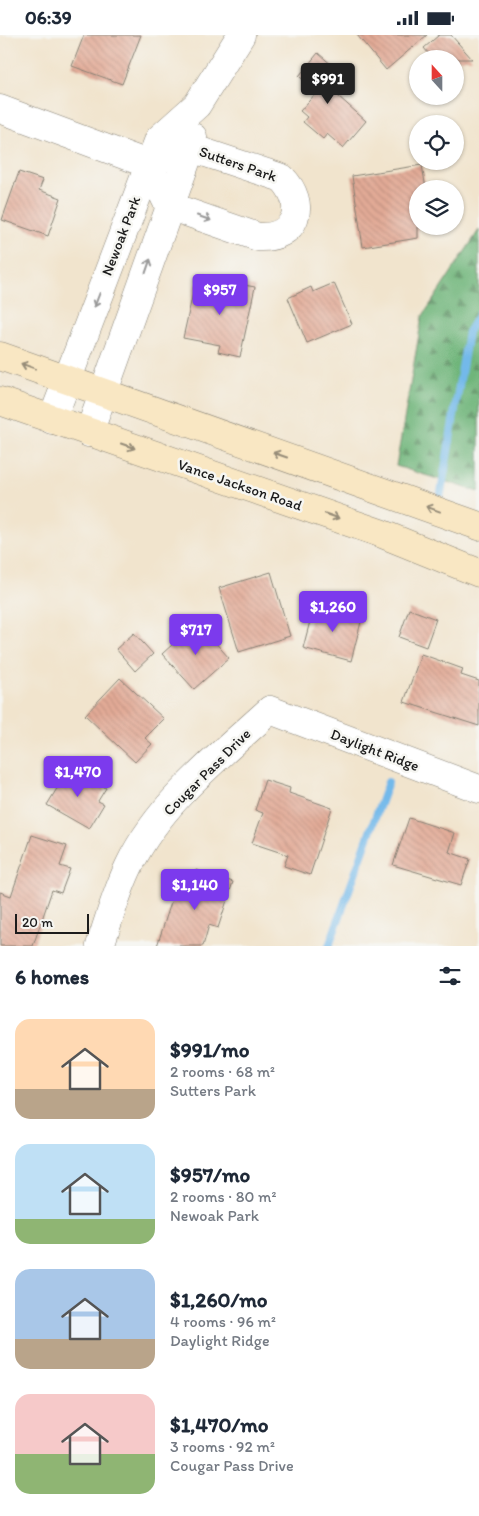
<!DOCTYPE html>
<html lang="en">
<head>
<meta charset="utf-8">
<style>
	body { margin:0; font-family:Itim,sans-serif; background:#f6f6f7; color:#1f2937; height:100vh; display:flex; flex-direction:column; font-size:19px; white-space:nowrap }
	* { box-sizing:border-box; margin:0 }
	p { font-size:16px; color:#747a83 }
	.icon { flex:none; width:28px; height:28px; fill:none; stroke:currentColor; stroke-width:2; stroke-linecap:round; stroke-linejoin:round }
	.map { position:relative; height:911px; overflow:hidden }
	.drawer { display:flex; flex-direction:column; background:#fff; flex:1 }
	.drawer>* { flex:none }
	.needle { width:32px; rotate:339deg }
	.fabs { position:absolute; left:409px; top:15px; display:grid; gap:10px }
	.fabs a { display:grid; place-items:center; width:55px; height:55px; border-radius:50%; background:#fff; box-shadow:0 1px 4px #0004; font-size:25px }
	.scale { position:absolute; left:15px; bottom:12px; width:74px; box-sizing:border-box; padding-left:5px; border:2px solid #1c1c1c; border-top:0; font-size:14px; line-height:18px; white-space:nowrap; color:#1c1c1c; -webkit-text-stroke:4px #f6f6f2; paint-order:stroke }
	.price { position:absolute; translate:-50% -42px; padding:0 11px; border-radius:5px; background:#7c3aed; color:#fff; font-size:16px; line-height:32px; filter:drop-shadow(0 1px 2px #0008) }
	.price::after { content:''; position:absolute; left:50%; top:30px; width:15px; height:11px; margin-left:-8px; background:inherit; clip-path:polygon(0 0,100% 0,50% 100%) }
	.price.on { background:#222; color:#fff }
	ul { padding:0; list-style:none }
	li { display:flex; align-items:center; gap:15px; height:125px; padding:0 15px }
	li span { display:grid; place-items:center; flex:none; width:140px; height:100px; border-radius:15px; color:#555 }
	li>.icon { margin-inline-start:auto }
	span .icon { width:60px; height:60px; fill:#fffc; stroke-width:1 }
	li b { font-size:21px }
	h2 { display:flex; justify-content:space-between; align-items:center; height:60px; padding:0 15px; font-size:21px }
	.status { display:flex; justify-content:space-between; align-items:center; height:35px; padding:0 25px; background:#fff; direction:ltr }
	.status svg { height:14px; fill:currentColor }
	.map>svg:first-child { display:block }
</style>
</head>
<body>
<div class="status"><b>06:39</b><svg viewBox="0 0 49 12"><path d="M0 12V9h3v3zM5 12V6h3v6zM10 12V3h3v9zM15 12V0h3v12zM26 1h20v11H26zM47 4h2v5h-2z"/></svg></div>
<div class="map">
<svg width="479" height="911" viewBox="0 0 479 911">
	<defs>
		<pattern id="forest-firs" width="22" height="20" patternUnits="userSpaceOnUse" patternTransform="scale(1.25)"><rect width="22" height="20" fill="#70b57a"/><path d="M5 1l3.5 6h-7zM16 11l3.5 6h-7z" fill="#5b9263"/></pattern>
		<pattern id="building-back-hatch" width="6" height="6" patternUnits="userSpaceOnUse" patternTransform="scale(1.25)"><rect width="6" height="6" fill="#e2aa96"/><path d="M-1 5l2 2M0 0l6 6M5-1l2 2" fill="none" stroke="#c19281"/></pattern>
	</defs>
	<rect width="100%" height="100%" fill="#f6f6f2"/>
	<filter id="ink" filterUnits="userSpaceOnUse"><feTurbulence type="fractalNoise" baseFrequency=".02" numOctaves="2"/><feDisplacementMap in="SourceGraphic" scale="10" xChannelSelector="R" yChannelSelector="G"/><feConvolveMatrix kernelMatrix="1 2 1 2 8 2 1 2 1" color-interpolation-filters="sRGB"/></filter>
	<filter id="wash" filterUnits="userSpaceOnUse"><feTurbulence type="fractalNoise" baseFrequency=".0096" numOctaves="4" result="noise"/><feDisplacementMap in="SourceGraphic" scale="20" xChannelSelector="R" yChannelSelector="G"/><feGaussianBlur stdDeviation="1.12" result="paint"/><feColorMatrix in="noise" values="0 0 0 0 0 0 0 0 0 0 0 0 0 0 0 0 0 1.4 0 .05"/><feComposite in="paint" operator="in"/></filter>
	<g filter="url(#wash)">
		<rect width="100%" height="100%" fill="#f1e4cd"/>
		<!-- forest -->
		<path fill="url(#forest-firs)" stroke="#46684b" d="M479,195V457L396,431L422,282Z"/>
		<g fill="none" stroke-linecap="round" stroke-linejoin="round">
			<!-- stream -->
			<path stroke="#73b9ea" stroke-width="8" d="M441,458L468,297L479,279
				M329,911L388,747"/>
		</g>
		<g id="blocks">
			<!-- building -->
			<path fill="url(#building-back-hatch)" d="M84,0H141L122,49L72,31Z
				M357,0H427L386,35Z
				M439,0H451L472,24H433L424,13Z
				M318,18L341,38L329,53L366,86L343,113L327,99L323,104L303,87L307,82L300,76L317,57L299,41Z
				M422,130L426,154H418V203L363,212L352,141Z
				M19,137L43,145L39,155L61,163L48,201L2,185Z
				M233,248L255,252L240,322L218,317L220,310L183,303L195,249L212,253L213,249L232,253Z
				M334,248L352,289L307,308L288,263L311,252L313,257Z
				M271,537L290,601L239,617L219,553Z
				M314,571L362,583L351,626L303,613Z
				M409,574L436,584L426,612L399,602Z
				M197,587L229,623L194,654L162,619Z
				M134,598L153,619L135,636L116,614Z
				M421,619L463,634L461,640L479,646V691L404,667Z
				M120,643L164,684L145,703L152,709L135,727L85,680Z
				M70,732L106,753L98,766L104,769L89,794L47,770Z
				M265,745L290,753L289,758L332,773L310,840L284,831L288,820L252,808L263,778L255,775Z
				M409,783L455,798L449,817L470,824L461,850L393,830Z
				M32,800L67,811L60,831L70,834L61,858L52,855L33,911H0V857L11,861Z
				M196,835L233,847L218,893L209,890L203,911H157L177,849L190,853Z"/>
		</g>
	</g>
	<g filter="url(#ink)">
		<use href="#blocks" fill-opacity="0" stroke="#868074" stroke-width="1"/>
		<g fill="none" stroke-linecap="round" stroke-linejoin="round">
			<defs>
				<path id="street" d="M0,74L148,129L191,113L282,143C308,169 297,204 258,202L169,171L148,129
					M52,385L159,104L197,70L241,0
					M89,398L191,113L193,102
					M100,911C109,884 117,855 130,829C160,767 220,721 270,675L479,754"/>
				<path id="secondary" d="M0,321L479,491
					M0,366L380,498L479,538"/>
			</defs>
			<!-- street casing -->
			<use href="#street" stroke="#868074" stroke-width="29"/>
			<!-- secondary casing -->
			<use href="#secondary" stroke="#868074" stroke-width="29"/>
			<!-- street -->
			<use href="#street" stroke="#fff" stroke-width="28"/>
			<!-- secondary -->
			<use href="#secondary" stroke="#f9e7c3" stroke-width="28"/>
		</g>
		<!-- one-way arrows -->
		<defs><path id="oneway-shaft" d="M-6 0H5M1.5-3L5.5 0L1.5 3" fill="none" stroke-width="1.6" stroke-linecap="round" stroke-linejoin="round" transform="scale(1.25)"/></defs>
		<g stroke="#999">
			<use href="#oneway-shaft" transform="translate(204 183) rotate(19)"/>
			<use href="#oneway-shaft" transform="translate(148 231) rotate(-71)"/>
			<use href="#oneway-shaft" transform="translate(97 265) rotate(111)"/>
		</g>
		<g stroke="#968c78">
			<use href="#oneway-shaft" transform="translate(28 331) rotate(-160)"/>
			<use href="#oneway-shaft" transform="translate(128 411) rotate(19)"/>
			<use href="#oneway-shaft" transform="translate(280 420) rotate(-161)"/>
			<use href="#oneway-shaft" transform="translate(433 474) rotate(-160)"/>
			<use href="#oneway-shaft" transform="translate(332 481) rotate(19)"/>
		</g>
	</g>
	<g text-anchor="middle" stroke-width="5" stroke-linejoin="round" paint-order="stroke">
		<!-- street labels -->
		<g font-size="15" fill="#1c1c1c" stroke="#f6f6f2">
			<text transform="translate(238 129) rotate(19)" y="5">Sutters Park</text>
			<text transform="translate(121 201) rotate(-69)" y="5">Newoak Park</text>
			<text transform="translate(240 450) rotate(19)" y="5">Vance Jackson Road</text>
			<text transform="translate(375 715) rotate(21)" y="5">Daylight Ridge</text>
			<text transform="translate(207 737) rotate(-45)" y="5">Cougar Pass Drive</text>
		</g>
	</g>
</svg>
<div class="fabs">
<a><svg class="needle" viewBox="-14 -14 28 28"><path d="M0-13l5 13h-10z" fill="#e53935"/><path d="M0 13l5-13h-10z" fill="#747a83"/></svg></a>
<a><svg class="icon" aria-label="locate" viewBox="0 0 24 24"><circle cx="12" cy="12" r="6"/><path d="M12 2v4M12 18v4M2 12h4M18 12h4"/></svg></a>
<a><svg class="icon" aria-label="layers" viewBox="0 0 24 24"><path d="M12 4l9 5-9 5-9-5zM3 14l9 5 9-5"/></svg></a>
</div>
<div class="scale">20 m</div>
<b class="price on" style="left:328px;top:70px">$991</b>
<b class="price" style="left:220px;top:281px">$957</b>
<b class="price" style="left:333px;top:598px">$1,260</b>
<b class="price" style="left:196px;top:621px">$717</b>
<b class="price" style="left:78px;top:763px">$1,470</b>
<b class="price" style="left:195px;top:876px">$1,140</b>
</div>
<section class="drawer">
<h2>6 homes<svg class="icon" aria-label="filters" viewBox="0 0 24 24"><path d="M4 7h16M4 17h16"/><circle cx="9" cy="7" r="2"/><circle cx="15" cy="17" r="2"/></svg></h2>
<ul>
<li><span style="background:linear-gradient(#ffd9b3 70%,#b9a48a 0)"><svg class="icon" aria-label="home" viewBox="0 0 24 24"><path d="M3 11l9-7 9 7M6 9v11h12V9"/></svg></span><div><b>$991/mo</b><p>2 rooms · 68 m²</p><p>Sutters Park</p></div></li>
<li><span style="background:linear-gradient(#bfe0f5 75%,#8fb573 0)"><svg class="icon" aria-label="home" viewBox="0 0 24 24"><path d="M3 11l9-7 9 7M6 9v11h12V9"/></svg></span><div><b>$957/mo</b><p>2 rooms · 80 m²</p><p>Newoak Park</p></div></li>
<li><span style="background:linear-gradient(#a9c7e8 70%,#b9a48a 0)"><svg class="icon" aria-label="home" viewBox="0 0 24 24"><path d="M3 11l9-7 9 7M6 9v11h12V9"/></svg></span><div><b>$1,260/mo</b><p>4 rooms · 96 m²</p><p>Daylight Ridge</p></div></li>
<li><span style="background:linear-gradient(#f6c9c9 60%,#8fb573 0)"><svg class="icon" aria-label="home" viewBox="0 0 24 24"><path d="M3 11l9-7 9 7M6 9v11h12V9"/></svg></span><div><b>$1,470/mo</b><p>3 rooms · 92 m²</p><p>Cougar Pass Drive</p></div></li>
</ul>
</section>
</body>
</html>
